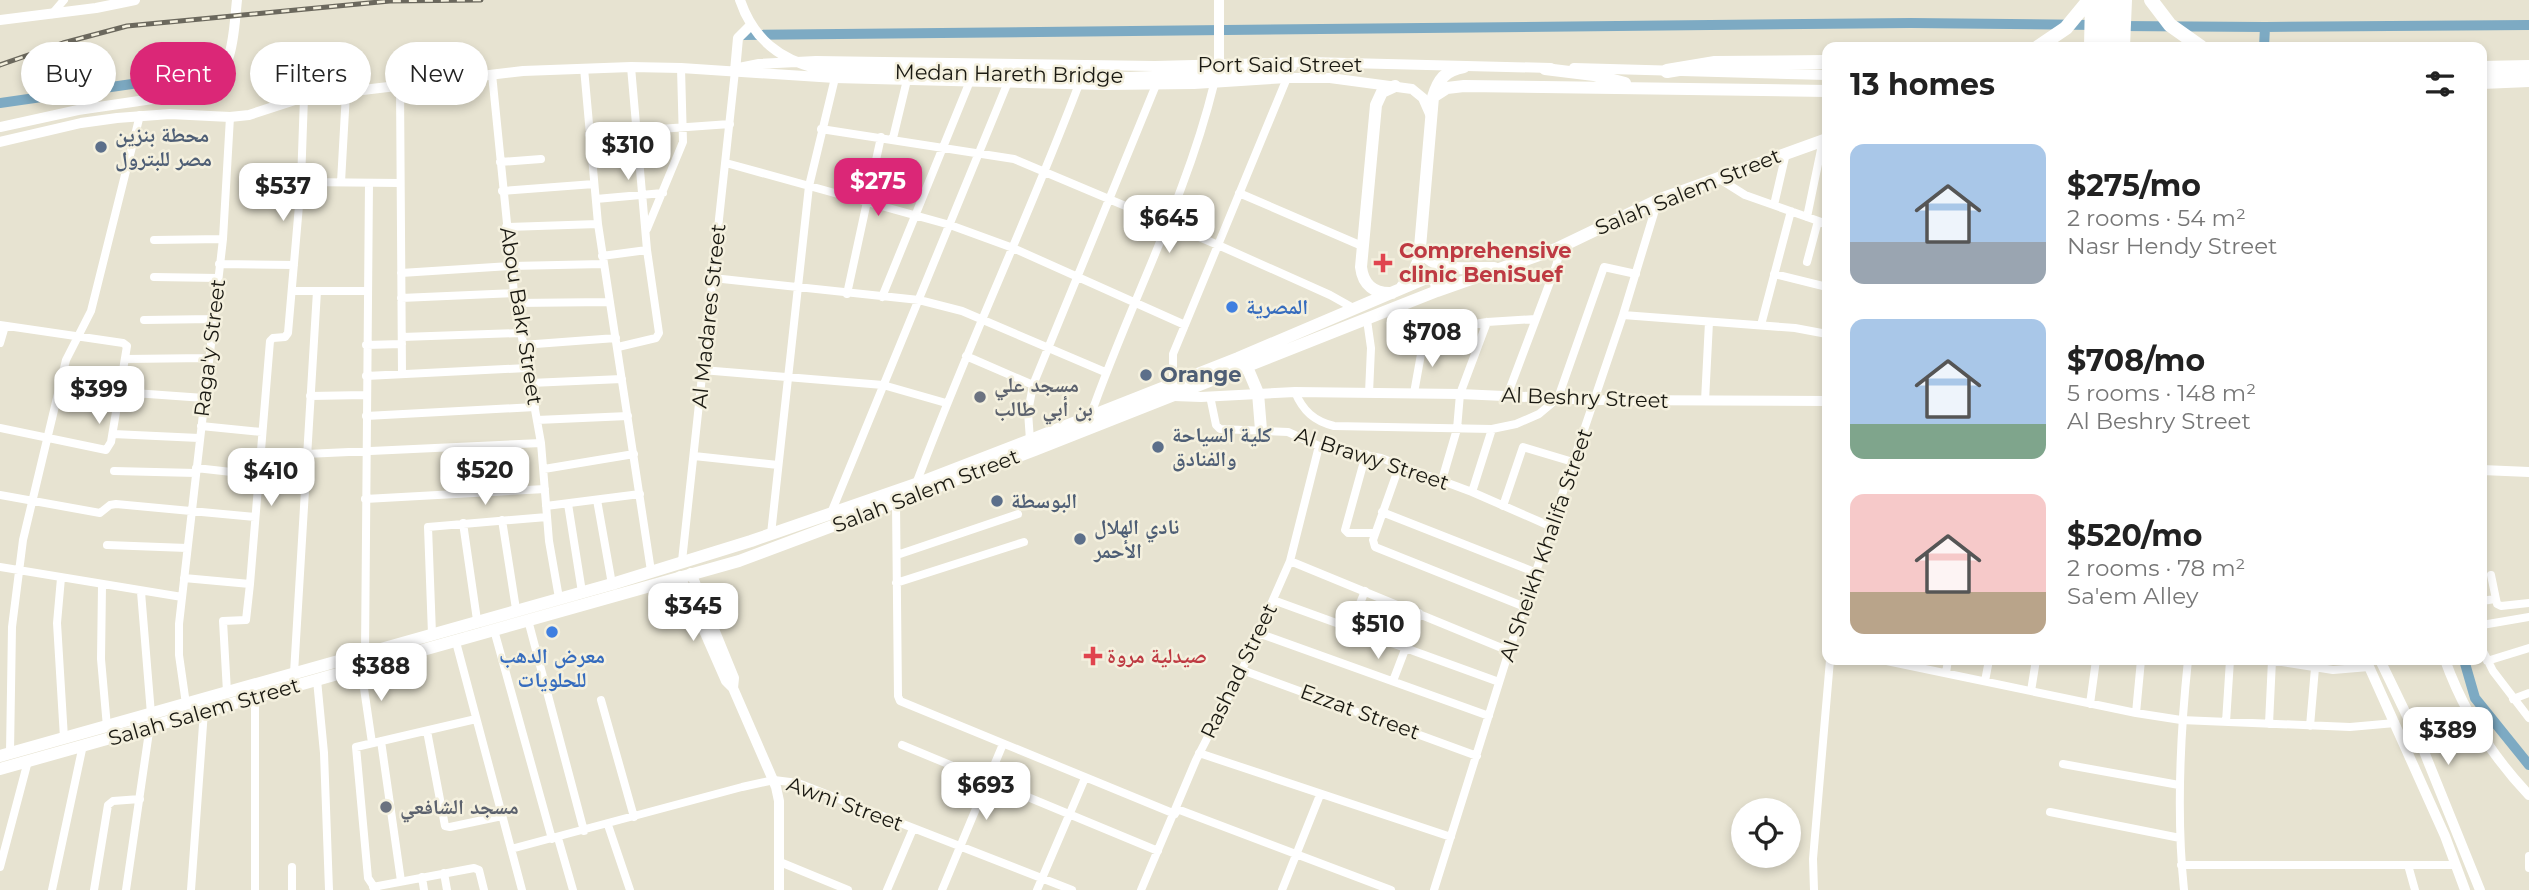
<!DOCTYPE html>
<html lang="en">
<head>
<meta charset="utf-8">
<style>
	body { margin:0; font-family:Montserrat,"Noto Naskh Arabic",sans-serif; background:#f6f6f6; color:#222; height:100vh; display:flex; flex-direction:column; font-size:26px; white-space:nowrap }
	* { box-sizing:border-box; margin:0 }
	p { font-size:23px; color:#767676 }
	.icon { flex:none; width:38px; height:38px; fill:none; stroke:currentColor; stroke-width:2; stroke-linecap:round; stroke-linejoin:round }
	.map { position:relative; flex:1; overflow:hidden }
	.panel { position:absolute; left:1822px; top:42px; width:665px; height:623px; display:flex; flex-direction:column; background:#fff; border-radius:14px; box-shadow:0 4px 10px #0003 }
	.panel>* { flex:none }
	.guide { position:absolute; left:21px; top:42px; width:665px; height:63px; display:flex; gap:14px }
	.tools { position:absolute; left:1731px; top:798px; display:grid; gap:14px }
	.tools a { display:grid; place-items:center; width:70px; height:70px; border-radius:50%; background:#fff; box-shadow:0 4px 10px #0003; font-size:35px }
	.price { position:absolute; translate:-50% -60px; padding:0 16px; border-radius:14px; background:#fff; color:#222; font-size:23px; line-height:46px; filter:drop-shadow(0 2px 4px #0008) }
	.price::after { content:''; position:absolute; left:50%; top:42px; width:21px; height:16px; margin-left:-10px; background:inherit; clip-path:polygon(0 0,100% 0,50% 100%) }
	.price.current { background:#db2777; color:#fff }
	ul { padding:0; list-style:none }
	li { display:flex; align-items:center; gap:21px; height:175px; padding:0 28px }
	li span { display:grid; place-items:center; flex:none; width:196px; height:140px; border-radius:14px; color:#555 }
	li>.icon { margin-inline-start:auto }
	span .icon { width:84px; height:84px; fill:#fffc; stroke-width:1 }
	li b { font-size:30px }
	h2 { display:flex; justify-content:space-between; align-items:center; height:84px; padding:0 28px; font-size:30px }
	.tag { padding:0 24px; border-radius:32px; background:#fff; box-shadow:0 4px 10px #0003; font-size:24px; line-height:63px }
	.tag.current { background:#db2777; color:#fff }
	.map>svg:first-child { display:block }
</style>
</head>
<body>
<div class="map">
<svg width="2529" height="890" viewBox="0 0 2529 890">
	<rect width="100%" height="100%" fill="#e7e3d1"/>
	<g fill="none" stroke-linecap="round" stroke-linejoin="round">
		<!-- canal -->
		<path stroke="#7daac3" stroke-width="10" d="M2119,26L2265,27L2529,25
			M742,35L1911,23L2096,25
			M2264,47L2265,27
			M0,103L215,72
			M2464,660L2475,698L2529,765"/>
		<!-- minor -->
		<path stroke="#fff" stroke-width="8" d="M52,14L64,0
			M584,68L598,224L651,571
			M492,74L514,293L541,443L549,541L559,598
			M400,86L402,374
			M821,129L1014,159L1218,245L1330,295L1355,309
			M589,134L730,124
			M893,138L907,80
			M500,162L541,159
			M726,163L950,225L1013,248L1185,325
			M1718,178L1745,195L1827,224
			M301,182L400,183
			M341,182L346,93
			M502,191L594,184
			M1239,193L1362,246
			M596,199L663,193
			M1774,205L1786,153
			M1807,217L1823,140
			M506,227L598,224
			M647,229L683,142L681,68
			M154,240L223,239
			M602,256L647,250
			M1807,262L1818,221
			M219,264L294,265
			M401,273L511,266L604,264
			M1774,274L1827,287
			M154,277L218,278
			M713,278L919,300L962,311L1105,372
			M292,291H367
			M847,294L881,137
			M882,297L970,81
			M401,298L514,293
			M515,303L610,302
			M1623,315L1795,328L1827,334
			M144,320L213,319
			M1367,320L1371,348L1369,393
			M0,325L123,343L127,346L111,442L106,450L0,428
			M1761,325L1791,211
			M402,337L520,333
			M0,343L5,326
			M366,345L402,344
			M522,345L616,338
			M618,347L656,338L659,333L647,250L631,67
			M966,356L1033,385
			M125,359L208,358
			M702,370L883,385L946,403
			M366,376L527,368
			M530,383L622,379
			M1173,384V354L1287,78
			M120,392L204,398
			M1295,392C1303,411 1314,421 1334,426L1492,429L1516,424L1539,414L1558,398L1604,267L1636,274
			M1414,393L1425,332L1487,322L1536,319
			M310,396L366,395
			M1210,396L1216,425L1220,429L1288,432L1319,446L1381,458L1472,492L1552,527
			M1507,396L1556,266L1559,255L1556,249
			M1705,401L1709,322
			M366,416L535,407
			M1090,417C1129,305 1186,199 1214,84
			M537,420L628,416
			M201,426L262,432
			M113,434L199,438
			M1030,440L1028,412L1033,385L1156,85
			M306,454L541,443
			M1366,454L1345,530L1348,533H1375
			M694,456L778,465
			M1400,464L1373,540L1375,547L1525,607
			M196,468L259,475
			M544,469L634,454
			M114,471L196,473
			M1442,480L1457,429L1460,394L1487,322
			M916,484C966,349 1028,219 1079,84
			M1472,492L1492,429
			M0,495L100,513L110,505L116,504L255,517
			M365,499L545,489
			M597,500L612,584
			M568,504L582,592
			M896,504L898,696L900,701L1175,814
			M546,506L640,494
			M1503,506L1523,447L1573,462
			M1382,512L1537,573
			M831,513L1008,82
			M502,520L516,609
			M463,523L477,620
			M771,534L809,186L835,78
			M107,545L187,548
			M897,555L1018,514
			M682,561L735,71
			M1290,561L1509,651
			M0,567L182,597
			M2491,575L2497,604L2501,606L2529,603
			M61,578L57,623L64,738
			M184,578L250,584L270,341L273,338L285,337L288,333L301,182L304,97
			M896,583L1024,542
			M102,586L101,659L107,727
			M141,592L151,714
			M1273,600L1499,682
			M2482,601L2495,599
			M528,620L584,831
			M2482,625L2529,617
			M1350,628L1365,591
			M494,630L552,839
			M1258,633L1489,716
			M432,634L428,527L547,517
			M456,642L522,890
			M2482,649L2493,671L2529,718
			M365,653L369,183
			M1882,660L2136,713L2181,720L2350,727L2395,723
			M2269,660L2333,670L2369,667
			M2487,661L2529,648
			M361,668L372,743
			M1242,670L1477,756
			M294,673L317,291
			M1946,673L1948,660
			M317,680L324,753L329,890
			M1393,681L1419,613
			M1985,681L1989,660
			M2031,691L2036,660
			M227,692L223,621L246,620L250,584
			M2513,699L2529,693
			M601,700L634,817
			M186,704L179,655V624L223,239L230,117
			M2090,704L2096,660
			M2136,713L2141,660
			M2226,722L2230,660
			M2269,724L2272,660
			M2310,726L2315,668
			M427,731L445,826L450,827L502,816
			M381,741L401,881
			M902,745L1158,851
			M10,752L12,627L23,540L66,360L91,311L140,115
			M1199,753L1451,837
			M2063,764L2179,785
			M1177,809L1391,890
			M2050,812L2180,838
			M608,825L630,890
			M558,838L573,890
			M511,849L742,787L774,780L798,783L1072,890
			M2529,856V868
			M780,862L848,890
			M2181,865H2456
			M2408,865L2415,890
			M0,867L28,761
			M444,873L447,890
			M422,877L424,890
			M373,887L474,868L479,870L484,890
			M52,890L83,745
			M94,890L108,805L113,801L140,799
			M126,890L150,725
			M191,890L204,711
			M255,890V697
			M292,890V867
			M376,890L368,878L356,747L476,719
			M887,890L913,829
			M942,890L1003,744
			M1037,890L1085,778
			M1141,890L1196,760L1242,670L1290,561L1319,446
			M1282,890L1320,795
			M1434,890L1509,651L1623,315L1658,200
			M1814,890L1813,859L1830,660
			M2184,890C2176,813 2180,736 2188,660"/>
		<!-- tertiary -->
		<path stroke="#fff" stroke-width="10" d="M0,20L96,8L135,0
			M691,573L734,678L733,688
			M680,576L726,681L733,688L776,787L779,801V890
			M2445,660C2463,710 2492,756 2529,795"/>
		<!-- secondary -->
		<path stroke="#fff" stroke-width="10" d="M740,0C753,39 780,60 819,69L1130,77L1270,71L1292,67
			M1219,0V64
			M739,68L759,64L816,61L1155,66L1308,62L1551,68
			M1574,68L1827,75
			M735,71L738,38L751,25
			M0,127L78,110L200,92C235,72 233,36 237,0
			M0,142L81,123L117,118L170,114L230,117L249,115L304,97L523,71L631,67L681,68L835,78L1105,85L1194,84L1287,78H1330L1412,89L1423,98L1430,114
			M1174,396L1201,397L1295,392L1460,394L1595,400L1827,401
			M2482,470L2529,472
			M2366,660L2445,836L2465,890
			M2380,660L2423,749L2480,890"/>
		<!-- primary -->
		<path stroke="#fff" stroke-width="12" d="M1545,69L1594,75L1625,83
			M1433,97L1447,88L1464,86L1827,91
			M1420,251C1440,274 1466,267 1494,268
			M1402,287L1413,274L1419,259L1433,97C1438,80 1445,70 1464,67
			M1392,293C1375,294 1363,285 1361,267L1376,105L1382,92L1395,86
			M1247,367L1258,393L1261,430
			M0,756L612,584L751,541L916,484L1030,440L1238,358L1424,279L1431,278L1436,282L1437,291
			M0,769L739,561L1035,450L1437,291L1556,249L1658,200L1827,139"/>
		<!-- trunk -->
		<path stroke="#fff" stroke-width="14" d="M2151,0L2170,25L2201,47
			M2038,47L2066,28L2089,0
			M2091,47L2092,0
			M2101,47L2103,0
			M2113,47L2114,0
			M2123,47L2125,0
			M2482,68L2529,67
			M1667,71L1715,63L1827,62
			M2482,82L2529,80"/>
		<defs>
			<path id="rail" d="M0,65L63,43L127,26L390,1L481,0"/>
		</defs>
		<!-- rail casing -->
		<use href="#rail" stroke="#6b685d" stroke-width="5"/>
		<!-- rail -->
		<use href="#rail" stroke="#f4f0de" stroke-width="2.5" stroke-dasharray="8" stroke-linecap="butt"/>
	</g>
	<!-- markers -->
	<g fill="#5c6f8a" stroke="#f4f0de" stroke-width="2.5">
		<circle cx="101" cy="147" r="7"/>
		<circle cx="1146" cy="375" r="7"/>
		<circle cx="1158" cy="447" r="7"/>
		<circle cx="997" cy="501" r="7"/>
		<circle cx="1080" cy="539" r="7"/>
	</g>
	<g fill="#e0444e" stroke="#f4f0de" stroke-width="2.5">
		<path d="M1379.5 252.5h7v7h7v7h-7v7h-7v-7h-7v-7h7z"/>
		<path d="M1089.5 645.5h7v7h7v7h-7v7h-7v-7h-7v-7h7z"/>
	</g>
	<g fill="#3f7fe0" stroke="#f4f0de" stroke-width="2.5">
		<circle cx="1232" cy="307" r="7"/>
		<circle cx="552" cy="632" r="7"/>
	</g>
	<g fill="#6b7280" stroke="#f4f0de" stroke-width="2.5">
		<circle cx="980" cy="397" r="7"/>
		<circle cx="386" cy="807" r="7"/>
	</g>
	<g text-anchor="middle" stroke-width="5" stroke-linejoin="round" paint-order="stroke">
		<!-- street labels -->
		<g font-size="21" fill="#1a1912" stroke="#f4f0de">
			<text x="1280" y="72">Port Said Street</text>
			<text transform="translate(1009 74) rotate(1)" y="7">Medan Hareth Bridge</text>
			<text transform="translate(1688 192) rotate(-22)" y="7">Salah Salem Street</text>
			<text transform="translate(521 316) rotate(81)" y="7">Abou Bakr Street</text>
			<text transform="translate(709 316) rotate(-84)" y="7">Al Madares Street</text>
			<text transform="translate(210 348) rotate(-83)" y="7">Raga'y Street</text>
			<text transform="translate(1585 398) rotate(2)" y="7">Al Beshry Street</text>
			<text transform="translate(1372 459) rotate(18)" y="7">Al Brawy Street</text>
			<text transform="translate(926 491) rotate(-21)" y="7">Salah Salem Street</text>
			<text transform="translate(1546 545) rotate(-71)" y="7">Al Sheikh Khalifa Street</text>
			<text transform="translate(1239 671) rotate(-64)" y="7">Rashad Street</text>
			<text transform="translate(204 712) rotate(-16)" y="7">Salah Salem Street</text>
			<text transform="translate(1360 712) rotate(20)" y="7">Ezzat Street</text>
			<text transform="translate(845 804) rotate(20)" y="7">Awni Street</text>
		</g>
		<!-- service labels -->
		<g font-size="21" font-weight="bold" fill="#4e5e75" stroke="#f4f0de" text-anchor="start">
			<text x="115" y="142">محطة بنزين<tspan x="115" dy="24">مصر للبترول</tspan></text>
			<text x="1160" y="382">Orange</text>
			<text x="1172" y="442">كلية السياحة<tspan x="1172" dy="24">والفنادق</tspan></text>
			<text x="1011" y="508">البوسطة</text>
			<text x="1094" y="534">نادي الهلال<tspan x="1094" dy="24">الأحمر</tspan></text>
		</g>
		<!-- health labels -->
		<g font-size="21" font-weight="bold" fill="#be3a42" stroke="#f4f0de" text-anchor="start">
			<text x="1399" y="258">Comprehensive<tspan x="1399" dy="24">clinic BeniSuef</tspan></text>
			<text x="1107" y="663">صيدلية مروة</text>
		</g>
		<!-- shop labels -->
		<g font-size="21" font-weight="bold" fill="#366cbe" stroke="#f4f0de" text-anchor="start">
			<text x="1246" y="314">المصرية</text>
			<text x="552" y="663" text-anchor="middle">معرض الدهب<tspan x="552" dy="24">للحلويات</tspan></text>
		</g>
		<!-- worship labels -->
		<g font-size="21" font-weight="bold" fill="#5b616d" stroke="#f4f0de" text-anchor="start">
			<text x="994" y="392">مسجد علي<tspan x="994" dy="24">بن أبي طالب</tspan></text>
			<text x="400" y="814">مسجد الشافعي</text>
		</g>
	</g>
</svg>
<div class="tools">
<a><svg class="icon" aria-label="locate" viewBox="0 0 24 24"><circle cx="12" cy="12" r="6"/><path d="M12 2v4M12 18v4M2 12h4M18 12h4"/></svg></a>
</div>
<b class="price" style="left:628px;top:182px">$310</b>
<b class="price current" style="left:878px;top:218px">$275</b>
<b class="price" style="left:283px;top:223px">$537</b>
<b class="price" style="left:1169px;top:255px">$645</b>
<b class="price" style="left:1432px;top:369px">$708</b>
<b class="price" style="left:99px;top:426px">$399</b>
<b class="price" style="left:485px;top:507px">$520</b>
<b class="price" style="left:271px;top:508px">$410</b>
<b class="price" style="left:693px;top:643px">$345</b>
<b class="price" style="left:1378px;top:661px">$510</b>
<b class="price" style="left:381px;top:703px">$388</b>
<b class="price" style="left:2448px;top:767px">$389</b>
<b class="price" style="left:986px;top:822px">$693</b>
<div class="guide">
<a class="tag">Buy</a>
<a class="tag current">Rent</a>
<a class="tag">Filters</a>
<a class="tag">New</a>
</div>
<section class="panel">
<h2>13 homes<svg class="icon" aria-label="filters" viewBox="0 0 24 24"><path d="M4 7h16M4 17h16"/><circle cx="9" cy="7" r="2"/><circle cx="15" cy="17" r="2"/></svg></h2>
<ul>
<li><span style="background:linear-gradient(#a9c7e8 70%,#9aa5b1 0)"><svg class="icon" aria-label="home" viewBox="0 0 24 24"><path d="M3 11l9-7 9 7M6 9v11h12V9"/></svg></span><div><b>$275/mo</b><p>2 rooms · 54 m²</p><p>Nasr Hendy Street</p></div></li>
<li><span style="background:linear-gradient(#a9c7e8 75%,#7fa58c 0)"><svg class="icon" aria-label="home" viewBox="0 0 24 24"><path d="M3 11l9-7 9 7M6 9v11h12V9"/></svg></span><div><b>$708/mo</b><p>5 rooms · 148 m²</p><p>Al Beshry Street</p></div></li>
<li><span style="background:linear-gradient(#f6c9c9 70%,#b9a48a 0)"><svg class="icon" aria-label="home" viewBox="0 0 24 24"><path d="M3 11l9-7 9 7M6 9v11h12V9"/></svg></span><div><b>$520/mo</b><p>2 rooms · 78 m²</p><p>Sa'em Alley</p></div></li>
</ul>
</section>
</div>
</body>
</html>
